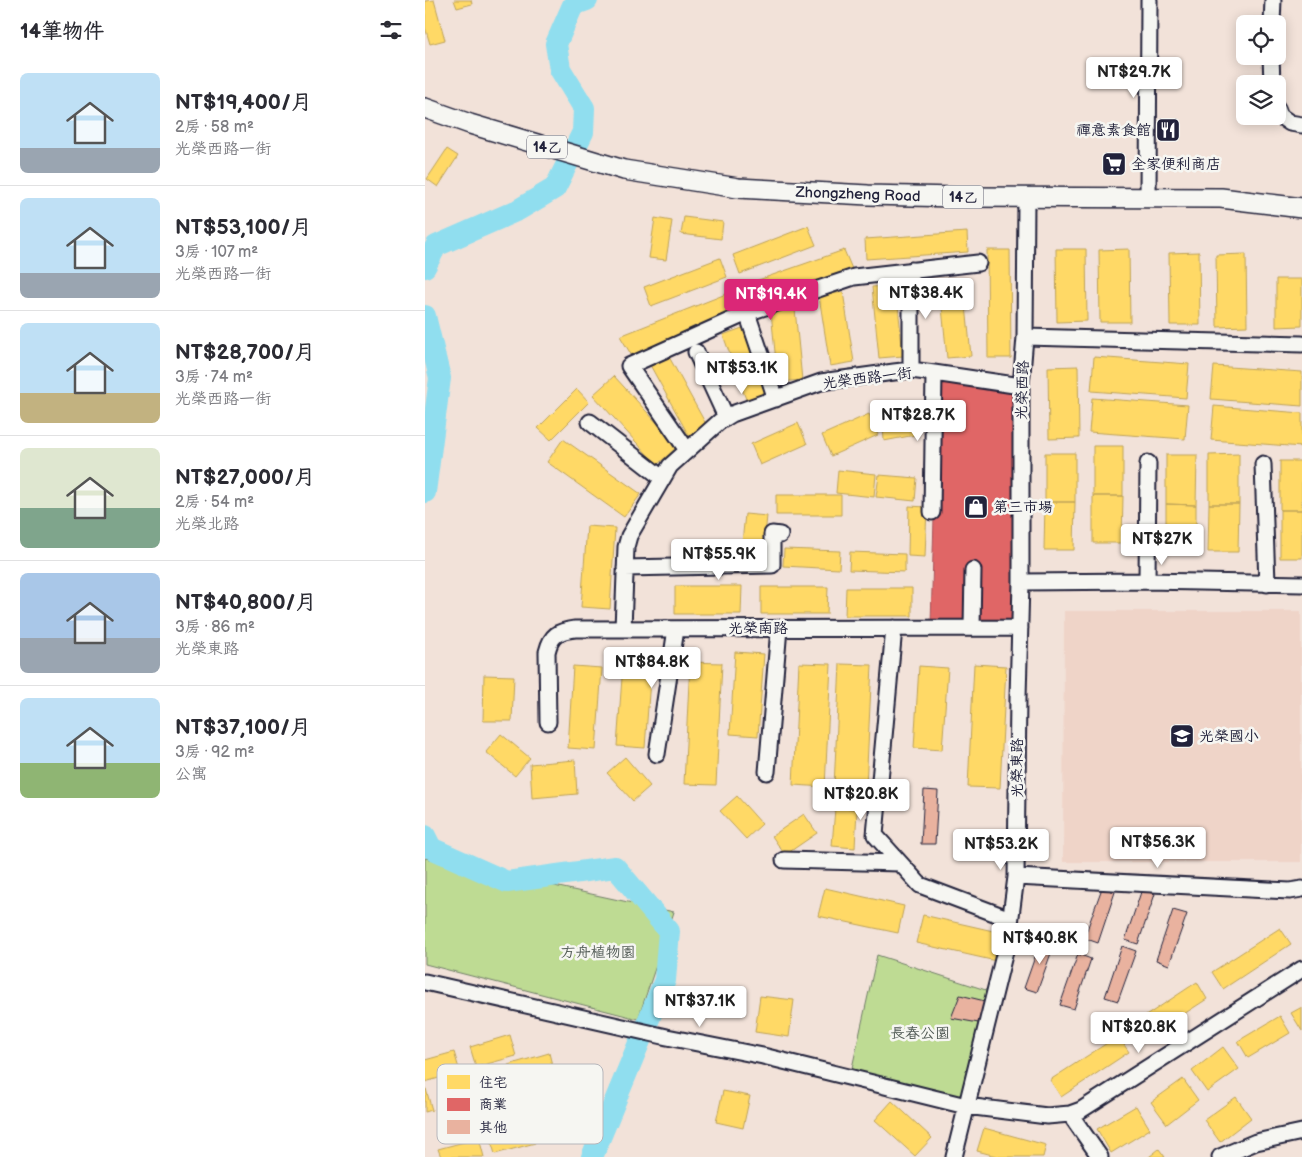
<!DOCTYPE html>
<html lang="zh-TW">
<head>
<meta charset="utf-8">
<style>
	body { margin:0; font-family:"Balsamiq Sans","LXGW WenKai TC",sans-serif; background:#f2f2f3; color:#2b2b33; height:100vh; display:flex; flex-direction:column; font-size:19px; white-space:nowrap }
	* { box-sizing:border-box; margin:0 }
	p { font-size:16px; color:#7c7c81 }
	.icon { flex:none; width:28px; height:28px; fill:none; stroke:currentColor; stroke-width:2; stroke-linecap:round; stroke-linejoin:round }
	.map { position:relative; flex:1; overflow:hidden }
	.sheet { display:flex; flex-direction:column; background:#fff; width:425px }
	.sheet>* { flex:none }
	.controls { position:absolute; left:811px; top:15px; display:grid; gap:10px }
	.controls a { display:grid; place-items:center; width:50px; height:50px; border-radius:8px; background:#fff; box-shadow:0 2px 12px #0003; font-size:25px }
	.price { position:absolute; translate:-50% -42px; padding:0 11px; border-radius:5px; background:#fff; color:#222; font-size:16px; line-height:32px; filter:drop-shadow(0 1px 2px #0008) }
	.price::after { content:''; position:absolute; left:50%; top:30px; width:15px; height:11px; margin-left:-8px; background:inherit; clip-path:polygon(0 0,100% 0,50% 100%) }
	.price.selected { background:#db2777; color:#fff }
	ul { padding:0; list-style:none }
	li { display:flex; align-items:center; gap:15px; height:125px; padding:0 20px }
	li+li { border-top:1px solid #e1e1e2 }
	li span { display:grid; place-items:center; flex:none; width:140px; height:100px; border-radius:8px; color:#555 }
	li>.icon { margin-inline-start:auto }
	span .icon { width:60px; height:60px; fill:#fffc; stroke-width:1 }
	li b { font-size:21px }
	h2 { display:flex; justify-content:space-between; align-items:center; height:60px; padding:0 20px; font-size:21px }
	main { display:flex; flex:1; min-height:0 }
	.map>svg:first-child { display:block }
</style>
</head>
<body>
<main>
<section class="sheet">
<h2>14筆物件<svg class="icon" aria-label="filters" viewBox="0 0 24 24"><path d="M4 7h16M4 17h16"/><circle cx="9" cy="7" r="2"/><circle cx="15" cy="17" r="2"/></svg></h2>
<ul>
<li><span style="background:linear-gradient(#bfe0f5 75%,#9aa5b1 0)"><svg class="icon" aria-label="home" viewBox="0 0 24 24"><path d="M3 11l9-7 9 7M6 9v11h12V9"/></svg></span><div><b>NT$19,400/月</b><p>2房 · 58 m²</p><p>光榮西路一街</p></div></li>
<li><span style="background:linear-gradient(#bfe0f5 75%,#9aa5b1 0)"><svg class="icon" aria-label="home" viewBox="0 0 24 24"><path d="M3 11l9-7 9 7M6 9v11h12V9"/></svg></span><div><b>NT$53,100/月</b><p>3房 · 107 m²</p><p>光榮西路一街</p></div></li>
<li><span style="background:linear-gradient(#bfe0f5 70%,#c2b280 0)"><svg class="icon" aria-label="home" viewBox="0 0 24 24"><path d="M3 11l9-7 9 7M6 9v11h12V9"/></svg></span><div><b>NT$28,700/月</b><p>3房 · 74 m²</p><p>光榮西路一街</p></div></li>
<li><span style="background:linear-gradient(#dfe7d0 60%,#7fa58c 0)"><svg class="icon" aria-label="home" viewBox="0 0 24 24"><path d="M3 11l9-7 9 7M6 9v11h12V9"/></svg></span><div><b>NT$27,000/月</b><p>2房 · 54 m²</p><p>光榮北路</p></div></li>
<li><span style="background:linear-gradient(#a9c7e8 65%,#9aa5b1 0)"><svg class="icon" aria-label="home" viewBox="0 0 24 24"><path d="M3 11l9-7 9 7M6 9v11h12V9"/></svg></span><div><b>NT$40,800/月</b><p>3房 · 86 m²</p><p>光榮東路</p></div></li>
<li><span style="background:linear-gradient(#bfe0f5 65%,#8fb573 0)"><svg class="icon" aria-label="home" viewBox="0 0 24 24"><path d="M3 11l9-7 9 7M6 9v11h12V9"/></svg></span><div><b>NT$37,100/月</b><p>3房 · 92 m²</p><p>公寓</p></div></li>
</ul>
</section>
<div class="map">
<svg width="877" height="1157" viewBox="0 0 877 1157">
	<rect width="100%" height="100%" fill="#f2e2d9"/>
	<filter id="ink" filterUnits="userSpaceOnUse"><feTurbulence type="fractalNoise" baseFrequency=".02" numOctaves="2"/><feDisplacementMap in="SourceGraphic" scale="10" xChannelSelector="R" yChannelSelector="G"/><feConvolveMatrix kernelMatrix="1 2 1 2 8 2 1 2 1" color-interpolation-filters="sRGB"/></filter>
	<g filter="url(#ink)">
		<!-- built -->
		<path fill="#efd4c8" d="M639,611H876V862H638Z"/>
		<!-- green -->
		<path fill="#bedb93" stroke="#707e67" d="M0,858L249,912L213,1019L0,964Z
			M452,955L567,992L539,1106L425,1077Z"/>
		<!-- homes -->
		<path fill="#ffd966" stroke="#bda259" d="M9,0L20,40L5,44L0,27V1Z
			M29,0H46L47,4L32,8Z
			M22,149L33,156L13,187L2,179Z
			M259,217L298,222L296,239L256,234Z
			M230,218L247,221L241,260L224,258Z
			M383,226L391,245L315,274L308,255Z
			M542,232L543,252L441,259L440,239Z
			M631,249H661L662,321L632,322Z
			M704,249L705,322H675L674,250Z
			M419,250L427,269L330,302L322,284Z
			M562,250H585L586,358H563Z
			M774,252L775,325H745L744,253Z
			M821,254L822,326L792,327L791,255Z
			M295,258L302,277L226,306L219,287Z
			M851,279H877V326L851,327Z
			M471,285L478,356L454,358L447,287Z
			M539,285L546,356L522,358L515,287Z
			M311,290L318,309L207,356L195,336Z
			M418,292L429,362L405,366L394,296Z
			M370,309L377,380L353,382L346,312Z
			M320,327L345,394L322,402L298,335Z
			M243,355L282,426L264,436L225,365Z
			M669,357L764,364L761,398L666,391Z
			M653,366L654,438L624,439L623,367Z
			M789,366L877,372V406L786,399Z
			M189,376L253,446L232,465L168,395Z
			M152,389L164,402L126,440L113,428Z
			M667,398L763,405L760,439L664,432Z
			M489,405L490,435L459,441L457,410Z
			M789,406L877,413V447L786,440Z
			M444,414L453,435L406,456L397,435Z
			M373,423L382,444L335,465L326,444Z
			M138,439L216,494L199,517L122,462Z
			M668,446H698V496H668Z
			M620,453H650V502H620Z
			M814,454V504H784V455Z
			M741,455H772L771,505L741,504Z
			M855,461H877V510H855Z
			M413,470L451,474L449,497L411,493Z
			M454,475L492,478L490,501L451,497Z
			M351,495H416V515H351Z
			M668,496H698L697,543H668Z
			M620,502H650L649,550H619Z
			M741,504L771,505V552H741Z
			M784,504H814L813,552H783Z
			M484,506L502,507L500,557L483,556Z
			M855,510H877V558H855Z
			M320,514L342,516L338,554L316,552Z
			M162,526L190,528L185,609L156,607Z
			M359,549L415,551L414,569L358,566Z
			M425,552L480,554V572L424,570Z
			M250,586H317L316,614H250Z
			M336,587H403L402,614H336Z
			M421,588H487V616H420Z
			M310,652L339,654L333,736L305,734Z
			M265,662L297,663L291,785L259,784Z
			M374,663L406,664L400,787L368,785Z
			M198,664L226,666L220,748L192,746Z
			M415,664L447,665L441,787L409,786Z
			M549,664L581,666L575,788L543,787Z
			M148,666L177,668L171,750L143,748Z
			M494,666L523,668L517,750L489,748Z
			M59,675L89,676L87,721H58Z
			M76,734L105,758L90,776L61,752Z
			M200,757L225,786L208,801L182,773Z
			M150,760L152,794L107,798L105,764Z
			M312,796L337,824L321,839L295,811Z
			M410,808L432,809L430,848L407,846Z
			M379,814L392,833L360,855L347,836Z
			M400,888L479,906L473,933L393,916Z
			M498,915L577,933L571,961L491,943Z
			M855,928L866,944L798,989L787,972Z
			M772,982L782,999L714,1043L704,1027Z
			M335,996L369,1000L364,1037L330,1032Z
			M877,1007V1031L866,1013Z
			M855,1016L865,1033L823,1058L813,1041Z
			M85,1035L91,1056L51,1067L45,1047Z
			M693,1036L704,1052L636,1097L625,1080Z
			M798,1047L814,1069L782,1092L767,1071Z
			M29,1052L35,1072L0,1082V1060Z
			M124,1053L129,1073L89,1085L83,1065Z
			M758,1079L773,1100L742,1124L726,1102Z
			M1,1089L7,1110L0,1112V1090Z
			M298,1091L325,1096L318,1128L291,1122Z
			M811,1097L826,1118L795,1142L779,1120Z
			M467,1101L507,1138L490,1156L450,1120Z
			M711,1106L725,1129L686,1153L672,1129Z
			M104,1122L110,1143L70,1154L64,1134Z
			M559,1128L621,1145L618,1157H575L552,1151Z
			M54,1138L59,1157H16L13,1149Z
			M734,1149L740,1157H724Z"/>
		<!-- shops -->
		<path fill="#e06666" stroke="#a75259" d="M513,377L591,391L592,623L506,624Z"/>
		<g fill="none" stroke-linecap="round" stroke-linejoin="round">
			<!-- river -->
			<path stroke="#90deef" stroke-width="22" d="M0,267L11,246L93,210L130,188L158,132L159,108L135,69L131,44L148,5L162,0
				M0,316L15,378L0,492
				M0,836L6,848L82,882L190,867L244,931L240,980L167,1157"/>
		</g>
		<!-- building -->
		<path fill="#e9b29f" stroke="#22223b" d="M499,790L513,791L510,844H496Z
			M677,888L690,892L673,943L659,938Z
			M717,889L730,894L713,944L700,940Z
			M748,910L762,914L744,965L731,960Z
			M617,937L630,942L612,992L599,988Z
			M697,946L711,951L693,1001L680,997Z
			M653,954L666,959L649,1009L635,1005Z
			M535,995L564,1002L559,1024L526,1018Z"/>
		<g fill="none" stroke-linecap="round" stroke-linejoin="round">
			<defs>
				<path id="minor" d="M847,24L848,0
					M846,56L847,84
					M852,108L855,116L865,123L877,125
					M723,197L724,0
					M322,313L351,399
					M600,337L877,344
					M271,352L301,417
					M486,370V270
					M165,422L237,478
					M262,450L204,366L322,313L429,277L553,263
					M838,464L842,584
					M507,512L509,373
					M200,568L347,565V534L355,535
					M722,581L723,463
					M596,582L722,581L877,584
					M469,628L450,835L495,885L585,919
					M547,628L548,570
					M198,629L201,547L204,536L245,466L294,422L307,414L396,382L469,372L486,370L509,373L596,386
					M123,722L122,652C126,635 133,631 150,629L595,628
					M232,754L251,629
					M342,772L354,628
					M359,860L475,863
					M591,877L865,891L877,889
					M0,982L242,1037L338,1056L541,1106L622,1116L645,1114L656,1110L877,969
					M645,1114L675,1157
					M529,1157L583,939L591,877L593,697L596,582V386L600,337L601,198
					M795,1157L831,1142L877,1132"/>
				<path id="major" d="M0,108L45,124L199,170L313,188L443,195L531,197L796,198L877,208"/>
			</defs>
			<!-- minor casing -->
			<use href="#minor" stroke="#22223b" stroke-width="19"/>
			<!-- major casing -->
			<use href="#major" stroke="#22223b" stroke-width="22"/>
			<!-- minor -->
			<use href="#minor" stroke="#f6f6f2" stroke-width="15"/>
			<!-- major -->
			<use href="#major" stroke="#f6f6f2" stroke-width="19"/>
		</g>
	</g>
	<!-- icons -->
	<defs>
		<symbol id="restaurant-square" viewBox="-11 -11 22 22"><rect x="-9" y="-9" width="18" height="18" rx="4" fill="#22223b" stroke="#f6f6f2"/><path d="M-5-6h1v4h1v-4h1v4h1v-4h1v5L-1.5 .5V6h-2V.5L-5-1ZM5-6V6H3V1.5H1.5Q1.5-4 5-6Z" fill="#fff"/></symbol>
		<symbol id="supermarket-square" viewBox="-11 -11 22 22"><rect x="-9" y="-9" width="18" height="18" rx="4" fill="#22223b" stroke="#f6f6f2"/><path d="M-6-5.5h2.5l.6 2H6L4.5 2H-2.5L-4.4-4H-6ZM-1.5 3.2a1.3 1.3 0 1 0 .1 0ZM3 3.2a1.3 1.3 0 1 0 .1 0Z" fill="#fff"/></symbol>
		<symbol id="shop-square" viewBox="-11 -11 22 22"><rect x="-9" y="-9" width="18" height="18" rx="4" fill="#22223b" stroke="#f6f6f2"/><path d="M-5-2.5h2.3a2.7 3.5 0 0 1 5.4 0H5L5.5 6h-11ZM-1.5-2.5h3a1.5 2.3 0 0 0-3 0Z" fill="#fff"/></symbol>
		<symbol id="school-square" viewBox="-11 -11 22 22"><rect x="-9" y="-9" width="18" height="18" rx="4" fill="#22223b" stroke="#f6f6f2"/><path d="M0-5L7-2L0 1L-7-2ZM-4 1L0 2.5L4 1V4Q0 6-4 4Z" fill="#fff"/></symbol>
	</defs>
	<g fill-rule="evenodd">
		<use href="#restaurant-square" x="729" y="116" width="28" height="28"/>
		<use href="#supermarket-square" x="675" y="150" width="28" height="28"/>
		<use href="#shop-square" x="537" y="493" width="28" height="28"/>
		<use href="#school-square" x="743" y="722" width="28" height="28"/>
	</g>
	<g text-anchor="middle" stroke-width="5" stroke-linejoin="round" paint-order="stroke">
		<!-- shield labels -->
		<g fill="#f6f6f2" stroke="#626272" stroke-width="1">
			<rect x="102" y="135.5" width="40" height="23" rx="4"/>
			<rect x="518" y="185.5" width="40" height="23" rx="4"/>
		</g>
		<g font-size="14" font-weight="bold" fill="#22223b">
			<text x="122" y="152">14乙</text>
			<text x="538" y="202">14乙</text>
		</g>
		<!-- poi labels -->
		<g font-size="15" fill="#22223b" stroke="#f6f6f2" text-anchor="start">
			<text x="726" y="135" text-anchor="end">禪意素食館</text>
			<text x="706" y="169">全家便利商店</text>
			<text x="568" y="512">第三市場</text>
			<text x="774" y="741">光榮國小</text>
		</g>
		<!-- street labels -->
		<g font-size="15" fill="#22223b" stroke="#f6f6f2">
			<text transform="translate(433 194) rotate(2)" y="5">Zhongzheng Road</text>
			<text transform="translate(442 378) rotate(-7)" y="5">光榮西路一街</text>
			<text transform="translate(597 390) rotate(-88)" y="5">光榮西路</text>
			<text x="333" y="633">光榮南路</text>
			<text transform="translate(592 768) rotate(-90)" y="5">光榮東路</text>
		</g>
		<!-- park labels -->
		<g font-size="15" fill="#515a55" stroke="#f6f6f2">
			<text x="173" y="957">方舟植物園</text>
			<text x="495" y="1038">長春公園</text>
		</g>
	</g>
	<!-- legend -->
	<rect x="12" y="1064" width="166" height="80" rx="8" fill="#f6f6f2" stroke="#b6b6bb" stroke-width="1"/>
	<rect x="22" y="1075" width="23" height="14" fill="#ffd966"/>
	<rect x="22" y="1098" width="23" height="13" fill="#e06666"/>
	<rect x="22" y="1120" width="23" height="14" fill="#e9b29f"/>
	<g font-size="14" fill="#22223b">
		<text x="54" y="1087">住宅</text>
		<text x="54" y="1109">商業</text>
		<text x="54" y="1132">其他</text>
	</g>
</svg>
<div class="controls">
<a><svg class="icon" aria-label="locate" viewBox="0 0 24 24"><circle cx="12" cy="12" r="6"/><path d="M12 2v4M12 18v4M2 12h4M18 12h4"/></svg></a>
<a><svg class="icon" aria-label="layers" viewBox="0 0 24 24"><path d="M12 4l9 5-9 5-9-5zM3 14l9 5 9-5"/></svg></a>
</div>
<b class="price" style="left:709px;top:99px">NT$29.7K</b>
<b class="price" style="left:501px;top:320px">NT$38.4K</b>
<b class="price selected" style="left:346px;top:321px">NT$19.4K</b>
<b class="price" style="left:317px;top:395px">NT$53.1K</b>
<b class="price" style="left:493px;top:442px">NT$28.7K</b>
<b class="price" style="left:737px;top:566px">NT$27K</b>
<b class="price" style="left:294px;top:581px">NT$55.9K</b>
<b class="price" style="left:227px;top:689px">NT$84.8K</b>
<b class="price" style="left:436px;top:821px">NT$20.8K</b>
<b class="price" style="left:733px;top:869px">NT$56.3K</b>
<b class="price" style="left:576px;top:871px">NT$53.2K</b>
<b class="price" style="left:615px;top:965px">NT$40.8K</b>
<b class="price" style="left:275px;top:1028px">NT$37.1K</b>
<b class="price" style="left:714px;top:1054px">NT$20.8K</b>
</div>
</main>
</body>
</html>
